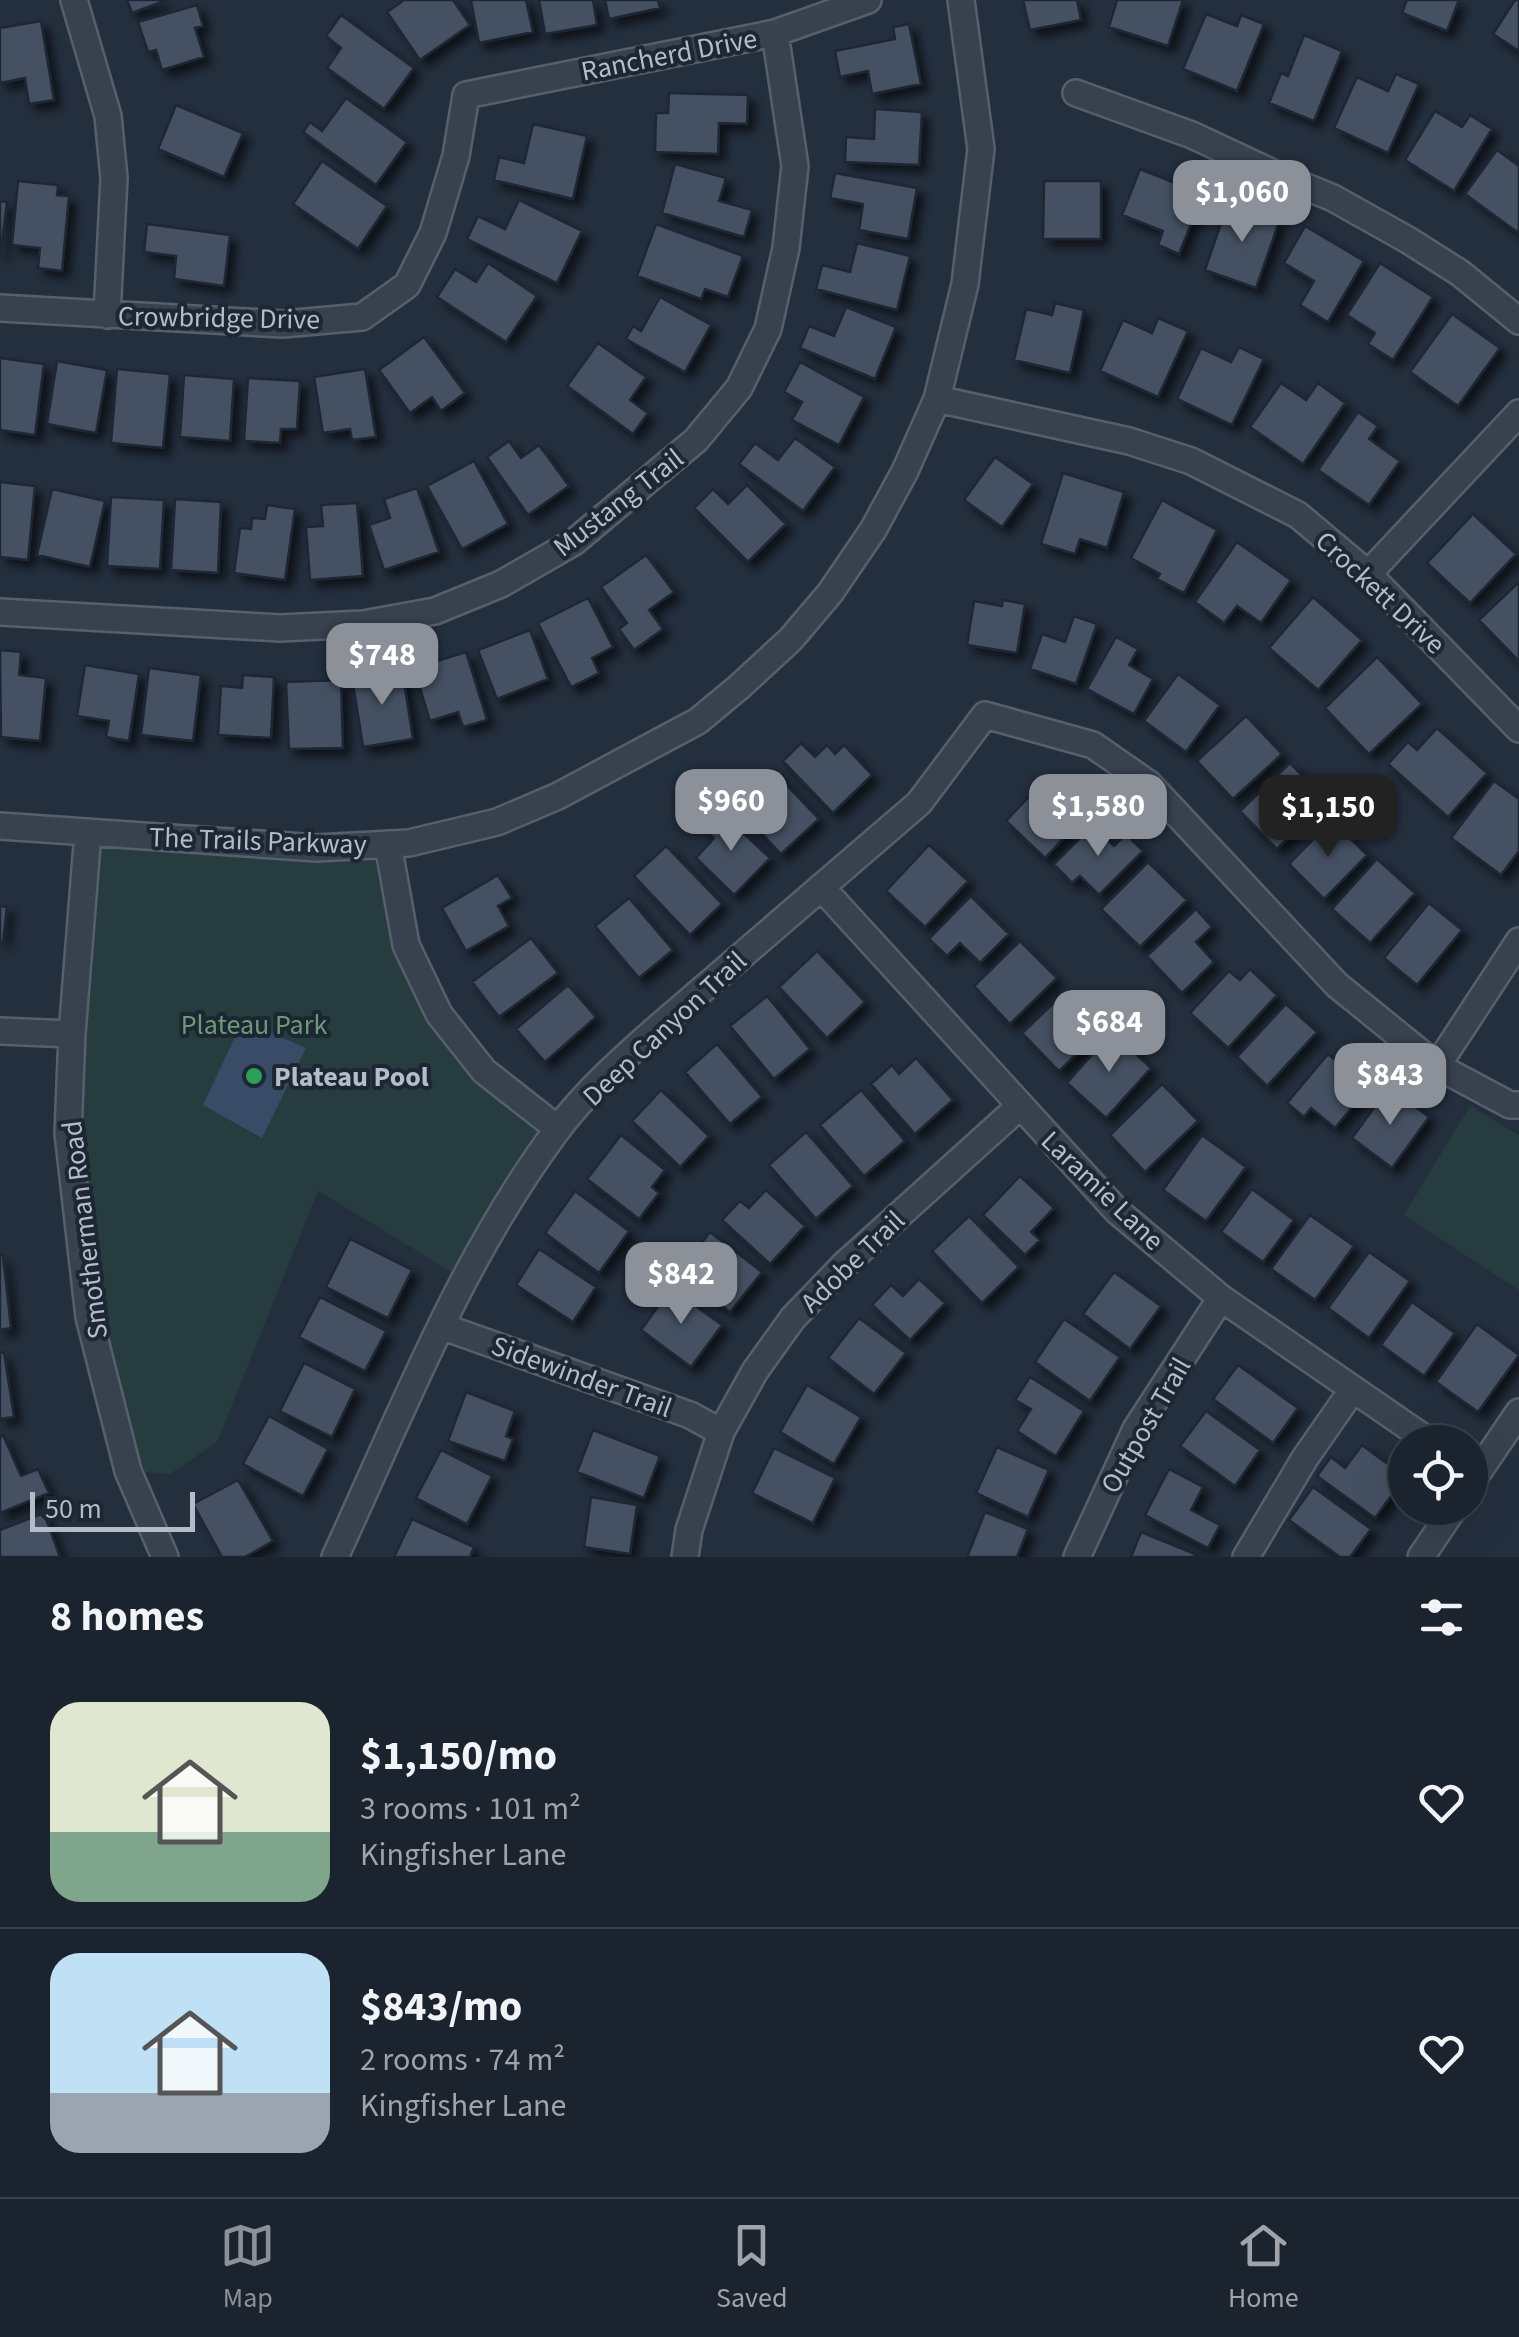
<!DOCTYPE html>
<html lang="en">
<head>
<meta charset="utf-8">
<style>
	body { margin:0; font-family:"Source Sans 3",sans-serif; background:#242b36; color:#f1f3f6; height:100vh; display:flex; flex-direction:column; font-size:38px; white-space:nowrap }
	* { box-sizing:border-box; margin:0 }
	p { font-size:32px; color:#a0a4aa }
	.icon { flex:none; width:55px; height:55px; fill:none; stroke:currentColor; stroke-width:2; stroke-linecap:round; stroke-linejoin:round }
	.map { position:relative; height:1557px; overflow:hidden }
	.drawer { display:flex; flex-direction:column; background:#1b232e; flex:1 }
	.drawer>* { flex:none }
	.controls { position:absolute; left:1388px; top:1425px; display:grid; gap:20px }
	.controls a { display:grid; place-items:center; width:100px; height:100px; border-radius:50%; background:#1b232e; box-shadow:0 10px 40px #0002,0 0 0 2px #39404a; font-size:50px }
	.scale { position:absolute; left:30px; bottom:25px; width:165px; box-sizing:border-box; padding-left:10px; border:5px solid #b4bcc9; border-top:0; font-size:28px; line-height:35px; white-space:nowrap; color:#b4bcc9; -webkit-text-stroke:8px #1d2633; paint-order:stroke }
	.price { position:absolute; translate:-50% -85px; padding:0 22px; border-radius:20px; background:#8c9099; color:#fff; font-size:32px; line-height:65px; filter:drop-shadow(0 2px 5px #0008) }
	.price::after { content:''; position:absolute; left:50%; top:60px; width:30px; height:22px; margin-left:-15px; background:inherit; clip-path:polygon(0 0,100% 0,50% 100%) }
	.price.current { background:#222; color:#fff }
	ul { padding:0; list-style:none }
	li { display:flex; align-items:center; gap:30px; height:250px; padding:0 50px }
	li+li { border-top:2px solid #39404a }
	li span { display:grid; place-items:center; flex:none; width:280px; height:200px; border-radius:30px; color:#555 }
	li>.icon { margin-inline-start:auto }
	span .icon { width:120px; height:120px; fill:#fffc; stroke-width:1 }
	li b { font-size:42px }
	h2 { display:flex; justify-content:space-between; align-items:center; height:120px; padding:0 50px; font-size:42px }
	.menu { display:flex; justify-content:space-around; align-items:center; height:140px; border-top:2px solid #39404a; background:#1b232e; font-size:28px; color:#a0a4aa }
	.menu a { display:grid; justify-items:center; gap:5px }
	.menu .current { color:#8c9099 }
	.map>svg:first-child { display:block }
</style>
</head>
<body>
<div class="map">
<svg width="1519" height="1557" viewBox="0 0 1519 1557">
	<defs>
		<filter id="shadow"><feDropShadow dx="7" dy="7" stdDeviation="5" flood-color="#0009"/></filter>
	</defs>
	<rect width="100%" height="100%" fill="#242f3e"/>
	<!-- green -->
	<path fill="#263c3f" d="M88,832L388,844L439,1014L558,1129L465,1280L318,1191L217,1442L170,1474L128,1471L68,1133Z
		M1470,1106L1519,1135V1290L1404,1215Z"/>
	<!-- water -->
	<path fill="#394c67" d="M243,1020L306,1048L262,1138L203,1105Z"/>
	<!-- building -->
	<path fill="#455162" stroke="#1f2835" stroke-width="2.5" filter="url(#shadow)" d="M127,0H167L132,13Z
		M404,0H453L470,25L420,60L387,12Z
		M471,0H526L533,32L479,43Z
		M539,0H593L597,25L545,34Z
		M605,0H658L660,8L609,19Z
		M1023,0H1077L1081,20L1030,30Z
		M1117,0H1183L1168,46L1109,27Z
		M1407,0H1459L1447,31L1402,13Z
		M1515,0H1519V51L1493,34Z
		M197,5L203,26L195,28L204,57L162,70L156,50L148,52L138,22Z
		M1206,14L1237,26L1241,15L1264,24L1237,91L1183,69Z
		M341,15L414,68L384,109L327,68L341,48L326,36Z
		M41,21L54,100L29,104L25,78L0,83V28Z
		M909,24L921,84L872,94L868,71L840,77L835,51L895,39L893,27Z
		M1304,35L1342,51L1314,121L1269,103L1281,73L1288,76Z
		M1396,74L1419,84L1388,153L1334,128L1357,77L1388,91Z
		M669,93L748,95L747,124L719,123L718,154L655,152L656,113H668Z
		M346,98L407,142L376,185L303,132L310,122L322,131Z
		M176,105L243,133L224,177L158,149Z
		M875,109L922,112L919,165L845,162L846,137L874,139Z
		M1435,111L1462,127L1470,115L1492,129L1454,191L1405,160Z
		M533,124L587,136L573,199L494,180L499,157L524,163Z
		M1497,150L1519,166V229L1517,232L1465,194Z
		M322,161L387,206L358,249L293,204Z
		M675,164L726,178L719,201L752,210L744,237L662,213Z
		M1140,169L1203,194L1179,254L1158,245L1163,231L1122,215Z
		M835,173L917,188L908,239L859,230L863,204L830,198Z
		M18,181L58,185L57,195L69,196L62,271L38,268L40,248L12,245Z
		M1044,181H1101V239H1043Z
		M1230,197L1240,201L1237,208L1279,222L1256,288L1205,270Z
		M519,200L582,231L557,283L467,239L478,216L505,229Z
		M0,201L7,202L0,259Z
		M147,224L230,235L224,286L174,279L176,256L144,252Z
		M656,224L743,256L728,297L705,289L701,299L637,276Z
		M1305,226L1364,261L1328,322L1300,305L1314,281L1284,263Z
		M857,243L910,256L897,310L816,289L822,265L850,272Z
		M488,263L537,296L506,342L437,297L455,269L476,282Z
		M1380,263L1433,297L1393,360L1368,344L1375,333L1347,315Z
		M660,297L711,325L685,372L626,339L633,326L641,331Z
		M1055,303L1084,310L1070,373L1014,360L1026,309L1052,315Z
		M846,307L896,327L875,379L800,348L809,326L834,336Z
		M1452,314L1500,348L1458,406L1410,372Z
		M1158,318L1188,331L1158,397L1100,371L1123,320L1152,333Z
		M424,337L465,393L441,411L432,397L410,413L379,370Z
		M598,343L646,377L630,400L648,413L633,434L567,386Z
		M1239,347L1264,359L1232,425L1177,399L1201,348L1231,362Z
		M0,358L44,364L35,435L0,430Z
		M57,361L107,370L96,433L47,424Z
		M800,362L864,397L839,445L792,420L802,402L784,392Z
		M117,369L170,374L163,448L111,443Z
		M365,369L376,437L352,440L350,429L323,433L314,377Z
		M184,375L234,379L230,441L180,437Z
		M248,378L300,381L297,429H281L280,443L244,441Z
		M1281,383L1306,400L1318,383L1345,403L1303,464L1250,427Z
		M1358,412L1378,426L1369,439L1400,461L1369,505L1318,470Z
		M795,438L835,467L803,511L739,464L755,443L778,460Z
		M509,441L521,458L539,445L569,486L528,515L487,457Z
		M995,457L1033,484L1002,527L964,500Z
		M474,461L508,524L462,549L427,486Z
		M1063,473L1124,492L1107,548L1080,539L1075,554L1041,544Z
		M0,482L35,486L28,560L0,557Z
		M747,485L786,524L748,562L694,508L713,489L728,504Z
		M417,488L439,552L384,570L369,525L390,518L384,499Z
		M52,489L105,501L90,567L37,555Z
		M111,497L164,500L160,569L107,566Z
		M175,499L221,502L218,573L171,570Z
		M1162,500L1217,530L1184,593L1157,579L1160,574L1131,558Z
		M357,503L363,576L310,580L306,527L323,526L321,505Z
		M267,505L295,509L285,580L234,573L240,528L251,529L252,518L265,519Z
		M1473,514L1516,554L1470,603L1427,563Z
		M1237,542L1291,580L1261,623L1237,606L1224,623L1195,602Z
		M646,555L674,592L649,610L663,629L634,650L619,629L627,623L601,587Z
		M1519,582V661L1479,620Z
		M1313,597L1362,640L1318,690L1269,648Z
		M588,598L613,647L592,658L599,673L571,687L538,623Z
		M1003,600L1025,604L1017,653L967,645L974,601L1002,606Z
		M1074,616L1097,624L1076,684L1030,669L1042,634L1065,642Z
		M530,630L548,679L497,699L478,650Z
		M1116,637L1138,649L1129,665L1153,679L1134,714L1087,689Z
		M0,650L21,652L19,675L46,678L40,741L1,737Z
		M466,652L487,720L463,727L458,712L430,721L414,668Z
		M1377,657L1422,704L1369,754L1325,708Z
		M85,665L139,674L129,741L106,737L109,721L77,716Z
		M149,668L201,675L193,741L141,735Z
		M402,669L413,739L363,747L352,677Z
		M1178,674L1220,705L1186,752L1144,721Z
		M243,675L274,677L271,738L218,735L221,686L242,688Z
		M341,680L343,748L289,749L286,682Z
		M1246,716L1282,754L1233,799L1197,761Z
		M1437,728L1487,773L1448,817L1388,764L1408,742L1417,750Z
		M801,743L815,757L827,745L835,754L844,745L872,775L833,813L783,761Z
		M1290,763L1326,801L1277,849L1240,811Z
		M771,769L819,819L781,854L734,804Z
		M1494,781L1519,799V851L1501,875L1451,838Z
		M1038,787L1061,808L1073,794L1090,810L1045,858L1006,821Z
		M720,811L770,858L734,895L696,858L714,838L703,828Z
		M1332,820L1367,855L1324,899L1289,864Z
		M1093,825L1114,846L1126,834L1143,851L1099,895L1080,876L1072,883L1054,864Z
		M929,845L968,881L925,927L886,891Z
		M666,846L722,904L690,935L634,876Z
		M1377,859L1415,893L1370,943L1332,909Z
		M1148,862L1187,900L1140,947L1101,909Z
		M498,875L512,898L498,906L509,926L466,951L442,908Z
		M971,896L1009,934L980,963L960,943L947,956L929,939Z
		M629,898L673,950L639,978L595,926Z
		M1429,903L1462,930L1417,985L1384,958Z
		M0,906L7,907L3,942L0,941Z
		M1196,909L1212,927L1196,942L1214,962L1182,993L1147,956Z
		M531,938L558,973L499,1017L472,982Z
		M1020,941L1057,978L1010,1024L974,986Z
		M817,951L865,1002L827,1038L779,987Z
		M1250,969L1277,995L1228,1048L1190,1013L1229,971L1240,980Z
		M568,985L596,1017L545,1062L516,1029Z
		M767,996L810,1049L774,1079L730,1026Z
		M1058,999L1095,1037L1059,1071L1022,1033Z
		M1286,1004L1317,1032L1267,1086L1237,1057Z
		M1112,1032L1151,1068L1106,1118L1067,1083Z
		M717,1044L762,1097L730,1124L685,1072Z
		M1328,1054L1343,1066L1351,1057L1368,1071L1359,1082L1367,1089L1335,1128L1311,1108L1304,1117L1287,1103Z
		M916,1058L953,1100L915,1134L871,1084L892,1065L899,1074Z
		M1162,1084L1198,1121L1145,1172L1110,1135Z
		M1389,1087L1429,1117L1392,1168L1352,1138Z
		M661,1090L709,1136L680,1167L632,1121Z
		M861,1090L905,1141L864,1176L820,1125Z
		M806,1132L853,1186L816,1219L769,1165Z
		M621,1135L665,1170L652,1187L659,1193L639,1219L587,1179Z
		M1202,1135L1246,1167L1206,1221L1163,1190Z
		M1020,1176L1054,1208L1031,1232L1040,1240L1025,1255L983,1215Z
		M1252,1189L1294,1220L1263,1262L1221,1232Z
		M766,1190L805,1226L770,1264L722,1220L740,1201L749,1208Z
		M575,1191L629,1231L599,1273L545,1233Z
		M1310,1215L1354,1246L1315,1300L1271,1269Z
		M969,1216L1019,1267L982,1303L932,1251Z
		M710,1232L762,1272L730,1312L679,1272Z
		M350,1239L412,1270L388,1318L326,1287Z
		M539,1249L596,1287L573,1322L516,1285Z
		M1369,1252L1410,1281L1369,1338L1328,1308Z
		M0,1255H3L11,1328L0,1330Z
		M1114,1272L1161,1306L1130,1349L1083,1314Z
		M919,1279L945,1303L910,1340L872,1305L891,1285L903,1296Z
		M671,1288L722,1325L691,1367L641,1330Z
		M320,1297L386,1331L365,1371L299,1337Z
		M1412,1302L1455,1333L1424,1376L1381,1345Z
		M859,1318L906,1353L874,1394L828,1358Z
		M1064,1319L1120,1357L1090,1401L1035,1362Z
		M1477,1324L1519,1355L1478,1412L1436,1382Z
		M4,1352L14,1417L0,1419V1353Z
		M304,1363L355,1389L332,1437L280,1411Z
		M1238,1365L1298,1408L1273,1443L1213,1399Z
		M1030,1377L1084,1411L1056,1456L1017,1431L1031,1409L1015,1400Z
		M807,1385L861,1417L834,1464L780,1432Z
		M466,1392L515,1411L506,1436L513,1439L505,1461L448,1441Z
		M1206,1411L1260,1450L1235,1486L1180,1446Z
		M269,1416L328,1449L303,1496L243,1464Z
		M593,1430L660,1456L644,1498L577,1472Z
		M3,1435L21,1476L38,1469L49,1493L0,1513V1437Z
		M1362,1445L1405,1477L1375,1518L1317,1476L1331,1457L1345,1468Z
		M997,1447L1049,1470L1028,1517L976,1493Z
		M774,1448L835,1478L813,1523L752,1493Z
		M441,1450L492,1476L467,1524L416,1498Z
		M1169,1469L1203,1487L1191,1510L1220,1525L1208,1548L1145,1515Z
		M238,1480L273,1541L245,1557H222L193,1504Z
		M1313,1487L1371,1529L1350,1557H1340L1289,1520Z
		M591,1497L637,1505L630,1554L584,1547Z
		M985,1512L1028,1529L1017,1557H967Z
		M44,1513L60,1557H0V1530Z
		M412,1519L474,1547L470,1557H394Z
		M1141,1532L1195,1554L1194,1557H1131Z"/>
	<g fill="none" stroke-linecap="round" stroke-linejoin="round">
		<defs>
			<path id="minor" d="M74,0L108,116L114,178L107,315
				M1076,93L1192,135L1275,174L1333,198L1408,240L1460,273L1519,321
				M0,308L283,324L362,317L407,285L433,233L456,156L466,95L775,33L868,0
				M937,399L1129,441L1191,461L1298,515L1368,574L1519,729
				M1368,574L1519,413
				M0,612L280,628L363,624L435,611L501,584L574,542L696,440L739,388L768,329L786,248L795,166L775,33
				M0,826L317,848L409,843L497,822L558,796L698,721L739,687L791,639L830,593L873,530L905,471L937,399L965,284L981,149L961,0
				M88,832L72,1034L68,1133L89,1317L128,1471L165,1557
				M388,844L406,945L439,1014L484,1071L558,1129
				M821,887L1117,1211L1221,1298L1430,1442
				M0,1031L72,1034
				M1437,1066L1519,941
				M441,1326L690,1415L721,1432
				M1470,1484L1519,1412
				M335,1557C402,1412 461,1259 557,1130C584,1094 619,1062 653,1032L919,803L985,715L1093,745L1149,784L1337,985L1437,1066L1510,1105H1519
				M685,1557L689,1530L721,1432L755,1371L793,1318L844,1265L1020,1106
				M1077,1557L1136,1429L1221,1298
				M1246,1557L1305,1458L1353,1389
				M1421,1557L1454,1508"/>
		</defs>
		<!-- minor casing -->
		<use href="#minor" stroke="#565f6c" stroke-width="30"/>
		<!-- minor -->
		<use href="#minor" stroke="#38414e" stroke-width="25"/>
	</g>
	<!-- markers -->
	<circle fill="#2e9e5b" stroke="#1d2633" stroke-width="4" cx="254" cy="1076" r="10"/>
	<g text-anchor="middle" stroke-width="8" stroke-linejoin="round" paint-order="stroke">
		<!-- street labels -->
		<g font-size="28" fill="#b4bcc9" stroke="#1d2633">
			<text transform="translate(669 54) rotate(-11)" y="10">Rancherd Drive</text>
			<text transform="translate(219 317) rotate(1)" y="10">Crowbridge Drive</text>
			<text transform="translate(618 502) rotate(-38)" y="10">Mustang Trail</text>
			<text transform="translate(1381 592) rotate(43)" y="10">Crockett Drive</text>
			<text transform="translate(258 840) rotate(2)" y="10">The Trails Parkway</text>
			<text transform="translate(664 1028) rotate(-43)" y="10">Deep Canyon Trail</text>
			<text transform="translate(1103 1190) rotate(44)" y="10">Laramie Lane</text>
			<text transform="translate(84 1230) rotate(-97)" y="10">Smotherman Road</text>
			<text transform="translate(852 1261) rotate(-44)" y="10">Adobe Trail</text>
			<text transform="translate(582 1376) rotate(20)" y="10">Sidewinder Trail</text>
			<text transform="translate(1145 1425) rotate(-60)" y="10">Outpost Trail</text>
		</g>
		<!-- park labels -->
		<g font-size="28" fill="#6b9a76" stroke="#1d2633">
			<text x="254" y="1034">Plateau Park</text>
		</g>
		<!-- poi labels -->
		<g font-size="28" font-weight="bold" fill="#b4bcc9" stroke="#1d2633" text-anchor="start">
			<text x="274" y="1086">Plateau Pool</text>
		</g>
	</g>
</svg>
<div class="controls">
<a><svg class="icon" aria-label="locate" viewBox="0 0 24 24"><circle cx="12" cy="12" r="6"/><path d="M12 2v4M12 18v4M2 12h4M18 12h4"/></svg></a>
</div>
<div class="scale">50 m</div>
<b class="price" style="left:1242px;top:245px">$1,060</b>
<b class="price" style="left:382px;top:708px">$748</b>
<b class="price" style="left:731px;top:854px">$960</b>
<b class="price" style="left:1098px;top:859px">$1,580</b>
<b class="price current" style="left:1328px;top:860px">$1,150</b>
<b class="price" style="left:1109px;top:1075px">$684</b>
<b class="price" style="left:1390px;top:1128px">$843</b>
<b class="price" style="left:681px;top:1327px">$842</b>
</div>
<section class="drawer">
<h2>8 homes<svg class="icon" aria-label="filters" viewBox="0 0 24 24"><path d="M4 7h16M4 17h16"/><circle cx="9" cy="7" r="2"/><circle cx="15" cy="17" r="2"/></svg></h2>
<ul>
<li><span style="background:linear-gradient(#dfe7d0 65%,#7fa58c 0)"><svg class="icon" aria-label="home" viewBox="0 0 24 24"><path d="M3 11l9-7 9 7M6 9v11h12V9"/></svg></span><div><b>$1,150/mo</b><p>3 rooms · 101 m²</p><p>Kingfisher Lane</p></div><svg class="icon" aria-label="heart" viewBox="0 0 24 24"><path d="M12 20l-8-8c-3-5 5-10 8-4 3-6 11-1 8 4z"/></svg></li>
<li><span style="background:linear-gradient(#bfe0f5 70%,#9aa5b1 0)"><svg class="icon" aria-label="home" viewBox="0 0 24 24"><path d="M3 11l9-7 9 7M6 9v11h12V9"/></svg></span><div><b>$843/mo</b><p>2 rooms · 74 m²</p><p>Kingfisher Lane</p></div><svg class="icon" aria-label="heart" viewBox="0 0 24 24"><path d="M12 20l-8-8c-3-5 5-10 8-4 3-6 11-1 8 4z"/></svg></li>
</ul>
</section>
<nav class="menu">
<a class="current"><svg class="icon" aria-label="map" viewBox="0 0 24 24"><path d="M3 6l6-2 6 2 6-2v14l-6 2-6-2-6 2zM9 4v14M15 6v14"/></svg>Map</a>
<a><svg class="icon" aria-label="saved" viewBox="0 0 24 24"><path d="M7 4h10v16l-5-4-5 4z"/></svg>Saved</a>
<a><svg class="icon" aria-label="home" viewBox="0 0 24 24"><path d="M3 11l9-7 9 7M6 9v11h12V9"/></svg>Home</a>
</nav>
</body>
</html>
